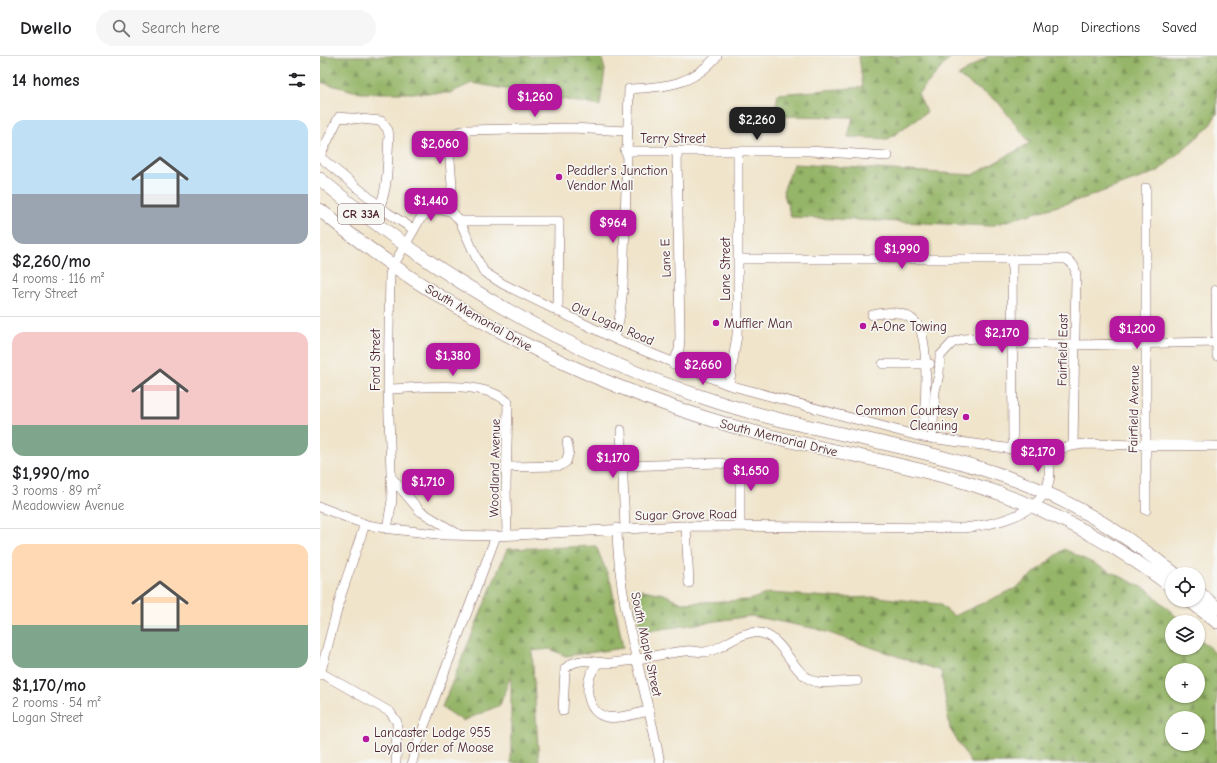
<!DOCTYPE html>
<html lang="en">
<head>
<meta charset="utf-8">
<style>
	body { margin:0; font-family:"Comic Neue",sans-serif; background:#f6f6f6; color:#202124; height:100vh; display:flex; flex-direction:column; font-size:15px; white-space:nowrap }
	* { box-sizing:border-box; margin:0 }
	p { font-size:13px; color:#757577 }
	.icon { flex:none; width:22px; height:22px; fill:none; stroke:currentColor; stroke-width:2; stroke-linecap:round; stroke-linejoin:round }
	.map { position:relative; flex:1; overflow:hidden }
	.sheet { display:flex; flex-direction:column; background:#fff; width:320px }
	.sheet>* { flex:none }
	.fabs { position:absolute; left:845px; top:511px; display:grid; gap:8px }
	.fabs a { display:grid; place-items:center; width:40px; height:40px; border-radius:50%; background:#fff; box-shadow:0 1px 3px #0004; font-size:20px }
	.price { position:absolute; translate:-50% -34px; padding:0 9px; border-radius:8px; background:#b5179e; color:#fff; font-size:13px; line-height:26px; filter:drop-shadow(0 1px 2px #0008) }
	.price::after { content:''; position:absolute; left:50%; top:24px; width:12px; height:9px; margin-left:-6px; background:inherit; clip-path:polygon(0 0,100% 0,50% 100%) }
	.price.selected { background:#222; color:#fff }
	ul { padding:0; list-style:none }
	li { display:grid; align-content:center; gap:8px; height:212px; padding:0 12px }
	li+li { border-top:1px solid #e0e0e0 }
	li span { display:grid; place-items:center; height:124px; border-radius:12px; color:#555 }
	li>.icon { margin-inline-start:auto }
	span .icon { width:72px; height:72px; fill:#fffc; stroke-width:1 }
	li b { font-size:17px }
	h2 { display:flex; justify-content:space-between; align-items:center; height:48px; padding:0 12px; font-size:17px }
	header { display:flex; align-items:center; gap:24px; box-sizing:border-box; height:56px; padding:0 20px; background:#fff; border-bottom:1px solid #e0e0e0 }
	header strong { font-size:19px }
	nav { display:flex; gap:22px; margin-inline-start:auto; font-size:14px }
	.search { width:280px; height:36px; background:#f6f6f6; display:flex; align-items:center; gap:10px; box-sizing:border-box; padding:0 14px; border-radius:22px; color:#757577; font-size:15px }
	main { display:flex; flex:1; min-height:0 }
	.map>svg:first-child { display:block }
</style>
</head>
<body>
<header>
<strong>Dwello</strong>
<div class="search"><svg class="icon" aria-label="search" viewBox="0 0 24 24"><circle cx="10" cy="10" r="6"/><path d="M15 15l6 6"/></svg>Search here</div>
<nav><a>Map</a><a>Directions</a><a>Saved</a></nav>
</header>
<main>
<section class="sheet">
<h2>14 homes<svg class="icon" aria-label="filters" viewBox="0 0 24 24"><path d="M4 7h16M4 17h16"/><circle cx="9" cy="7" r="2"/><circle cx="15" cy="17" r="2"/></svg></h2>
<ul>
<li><span style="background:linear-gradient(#bfe0f5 60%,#9aa5b1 0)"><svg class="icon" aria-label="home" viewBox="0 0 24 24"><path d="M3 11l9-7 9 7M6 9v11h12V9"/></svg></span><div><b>$2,260/mo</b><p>4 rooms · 116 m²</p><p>Terry Street</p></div></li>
<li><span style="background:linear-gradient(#f6c9c9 75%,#7fa58c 0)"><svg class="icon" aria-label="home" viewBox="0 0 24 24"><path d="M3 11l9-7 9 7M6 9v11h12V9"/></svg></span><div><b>$1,990/mo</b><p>3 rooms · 89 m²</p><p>Meadowview Avenue</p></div></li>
<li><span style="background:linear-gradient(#ffd9b3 65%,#7fa58c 0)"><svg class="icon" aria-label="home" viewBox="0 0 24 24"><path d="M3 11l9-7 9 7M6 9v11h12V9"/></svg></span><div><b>$1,170/mo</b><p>2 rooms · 54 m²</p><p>Logan Street</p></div></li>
</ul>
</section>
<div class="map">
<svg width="897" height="707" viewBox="0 0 897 707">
	<defs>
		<pattern id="forest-firs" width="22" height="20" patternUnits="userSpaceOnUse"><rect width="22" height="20" fill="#95b568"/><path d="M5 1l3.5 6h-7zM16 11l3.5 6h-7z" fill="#7c9356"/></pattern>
	</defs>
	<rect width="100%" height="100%" fill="#f6f6f2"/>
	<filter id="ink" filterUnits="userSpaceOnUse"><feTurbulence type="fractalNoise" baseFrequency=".025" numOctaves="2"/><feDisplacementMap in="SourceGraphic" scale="8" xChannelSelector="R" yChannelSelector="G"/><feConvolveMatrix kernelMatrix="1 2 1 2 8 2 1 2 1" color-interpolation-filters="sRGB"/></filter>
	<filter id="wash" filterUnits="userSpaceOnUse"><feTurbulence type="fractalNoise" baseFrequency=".012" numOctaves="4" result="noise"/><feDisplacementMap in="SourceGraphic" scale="16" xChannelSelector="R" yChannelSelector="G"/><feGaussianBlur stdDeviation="0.9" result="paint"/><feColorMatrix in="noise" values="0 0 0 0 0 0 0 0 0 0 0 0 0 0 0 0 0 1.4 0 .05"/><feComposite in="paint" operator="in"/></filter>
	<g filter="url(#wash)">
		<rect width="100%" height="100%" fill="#f0e4ca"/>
		<!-- forest -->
		<path fill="url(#forest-firs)" stroke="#706a4a" fill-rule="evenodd" d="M0,0H281L285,14L280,50L152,27L130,37H41L0,26Z
			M539,0H630L629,3L598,38L607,56L568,83L528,81L533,61L454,60L458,38L543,31Z
			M668,0H897V57L889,71L837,116L765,142L670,170L471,161L463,135L474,108L653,119L710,87L678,46L638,20Z
			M276,490L291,527L303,592L246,600L230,593L212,595L219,707H191V619L180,649L143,665L122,651L187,493Z
			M744,493L828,534L862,566H852V592H878V581L897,599V701L894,707H651L630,673L621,615L497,573L431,560L321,576L312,532L344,538L362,547L429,544L449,537L524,542L558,541L619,548L634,560L696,532ZM852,614H878V640H852ZM852,662H878V688H852Z"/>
	</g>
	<g filter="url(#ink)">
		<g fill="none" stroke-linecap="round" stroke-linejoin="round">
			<defs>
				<path id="minor" d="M305,95H489L568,100
					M0,100L19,61L61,65L68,74L69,80C67,104 69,128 60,150
					M0,101L68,157L93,173
					M129,154L132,129L129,91L133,81L138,76L146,74L252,72L306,75
					M140,165H239L238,256
					M418,203H746C754,208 755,211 756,220L753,389
					M692,203L693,393
					M896,234L897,300
					M552,259C568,255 585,254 597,268C611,285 605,359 602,381
					M295,283L300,258L303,232L309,33C344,31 372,30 397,0
					M353,308L359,294L360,281L357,95
					M563,308H610
					M409,329L417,279L418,252V95
					M68,333C101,332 162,323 188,346L186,431L187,479
					M301,374L305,472
					M612,383L615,335L619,318L620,300L632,287L643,283L658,282L693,287L755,289L897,286
					M303,410L400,407C409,408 416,413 420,421V470
					M187,411L239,410L246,406L249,396L247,386
					M71,421L100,455L138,478
					M0,451L47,469L72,473L126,479L176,480L361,470L644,472C686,467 747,451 725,395
					M826,454V132
					M366,470L369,527
					M297,472C298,553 326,629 340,707
					M67,473L72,444L68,333L70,218L73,210L100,163C108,154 120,151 132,156L140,165L156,201L164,216L183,228L295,283L409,329L602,381L693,393L705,392L725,395L763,388L897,390
					M278,607C270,616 267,627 268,638C274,673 304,660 328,655
					M1,617L70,656L77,666L76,707
					M0,619L21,539L45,468
					M243,655L245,613C250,608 253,606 261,605C271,604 281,608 291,607C316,605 341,597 366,595C372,594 378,596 384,596C404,595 421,570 444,578C466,586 474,621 497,626C509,628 525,625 537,625
					M92,707L95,694L176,480"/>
				<path id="highway" d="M0,123C118,222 247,298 394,345C492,377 597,388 695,424C753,445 806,479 855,518
					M0,154C120,254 263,326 412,370C491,393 573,404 651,428C724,450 791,485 852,531
					M878,536L897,552
					M869,544L897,566"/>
			</defs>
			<!-- minor casing -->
			<use href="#minor" stroke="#846463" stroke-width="10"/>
			<!-- highway casing -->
			<use href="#highway" stroke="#846463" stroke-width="14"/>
			<!-- minor -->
			<use href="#minor" stroke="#fff" stroke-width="9"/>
			<!-- highway -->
			<use href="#highway" stroke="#fff" stroke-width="13"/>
		</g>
	</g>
	<!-- markers -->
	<g fill="#b5179e" stroke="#f6f6f2" stroke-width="1.5">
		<circle cx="239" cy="121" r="4"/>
		<circle cx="396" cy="267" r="4"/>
		<circle cx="543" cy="270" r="4"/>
		<circle cx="646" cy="361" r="4"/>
		<circle cx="46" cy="683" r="4"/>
	</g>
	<g text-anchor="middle" stroke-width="3.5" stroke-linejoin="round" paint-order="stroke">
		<!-- shield labels -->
		<rect fill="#f6f6f2" stroke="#7e6067" stroke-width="1" x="18" y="148" width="46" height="20" rx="3"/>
		<g font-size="12" font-weight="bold" fill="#4a1f2b">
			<text x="41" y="162">CR 33A</text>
		</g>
		<!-- street labels -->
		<g font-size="13" fill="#4a1f2b" stroke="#f6f6f2">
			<text x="353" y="87">Terry Street</text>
			<text transform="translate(345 202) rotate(-92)" y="5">Lane E</text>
			<text transform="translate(405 213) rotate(-90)" y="5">Lane Street</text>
			<text transform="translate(159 261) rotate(30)" y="5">South Memorial Drive</text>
			<text transform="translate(293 267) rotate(24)" y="5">Old Logan Road</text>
			<text transform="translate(742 294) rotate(-89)" y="5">Fairfield East</text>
			<text transform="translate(55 304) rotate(-90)" y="5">Ford Street</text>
			<text transform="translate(813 353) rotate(-89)" y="5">Fairfield Avenue</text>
			<text transform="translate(459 381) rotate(14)" y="5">South Memorial Drive</text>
			<text transform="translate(174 412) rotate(-89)" y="5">Woodland Avenue</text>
			<text transform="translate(366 458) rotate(-1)" y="5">Sugar Grove Road</text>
			<text transform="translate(327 588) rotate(78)" y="5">South Maple Street</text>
		</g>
		<!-- poi labels -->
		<g font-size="13" fill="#4a1f2b" stroke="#f6f6f2" text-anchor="start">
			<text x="247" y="119">Peddler's Junction<tspan x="247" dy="15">Vendor Mall</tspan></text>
			<text x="404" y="272">Muffler Man</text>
			<text x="551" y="275">A-One Towing</text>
			<text x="638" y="359" text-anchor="end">Common Courtesy<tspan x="638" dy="15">Cleaning</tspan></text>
			<text x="54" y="681">Lancaster Lodge 955<tspan x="54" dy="15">Loyal Order of Moose</tspan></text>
		</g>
	</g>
</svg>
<div class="fabs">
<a><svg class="icon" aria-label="locate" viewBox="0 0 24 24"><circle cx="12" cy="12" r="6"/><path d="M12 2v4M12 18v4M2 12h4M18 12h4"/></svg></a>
<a><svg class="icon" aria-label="layers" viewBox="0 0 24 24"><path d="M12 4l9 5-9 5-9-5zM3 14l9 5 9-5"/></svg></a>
<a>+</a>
<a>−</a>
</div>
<b class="price" style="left:215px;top:62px">$1,260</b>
<b class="price selected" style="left:437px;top:85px">$2,260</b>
<b class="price" style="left:120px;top:109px">$2,060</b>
<b class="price" style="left:111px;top:166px">$1,440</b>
<b class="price" style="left:293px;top:188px">$964</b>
<b class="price" style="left:582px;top:214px">$1,990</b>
<b class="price" style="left:817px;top:294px">$1,200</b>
<b class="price" style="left:682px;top:298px">$2,170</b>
<b class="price" style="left:133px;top:321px">$1,380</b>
<b class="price" style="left:383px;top:330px">$2,660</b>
<b class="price" style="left:718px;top:417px">$2,170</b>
<b class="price" style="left:293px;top:423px">$1,170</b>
<b class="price" style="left:431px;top:436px">$1,650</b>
<b class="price" style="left:108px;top:447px">$1,710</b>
</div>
</main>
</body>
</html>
